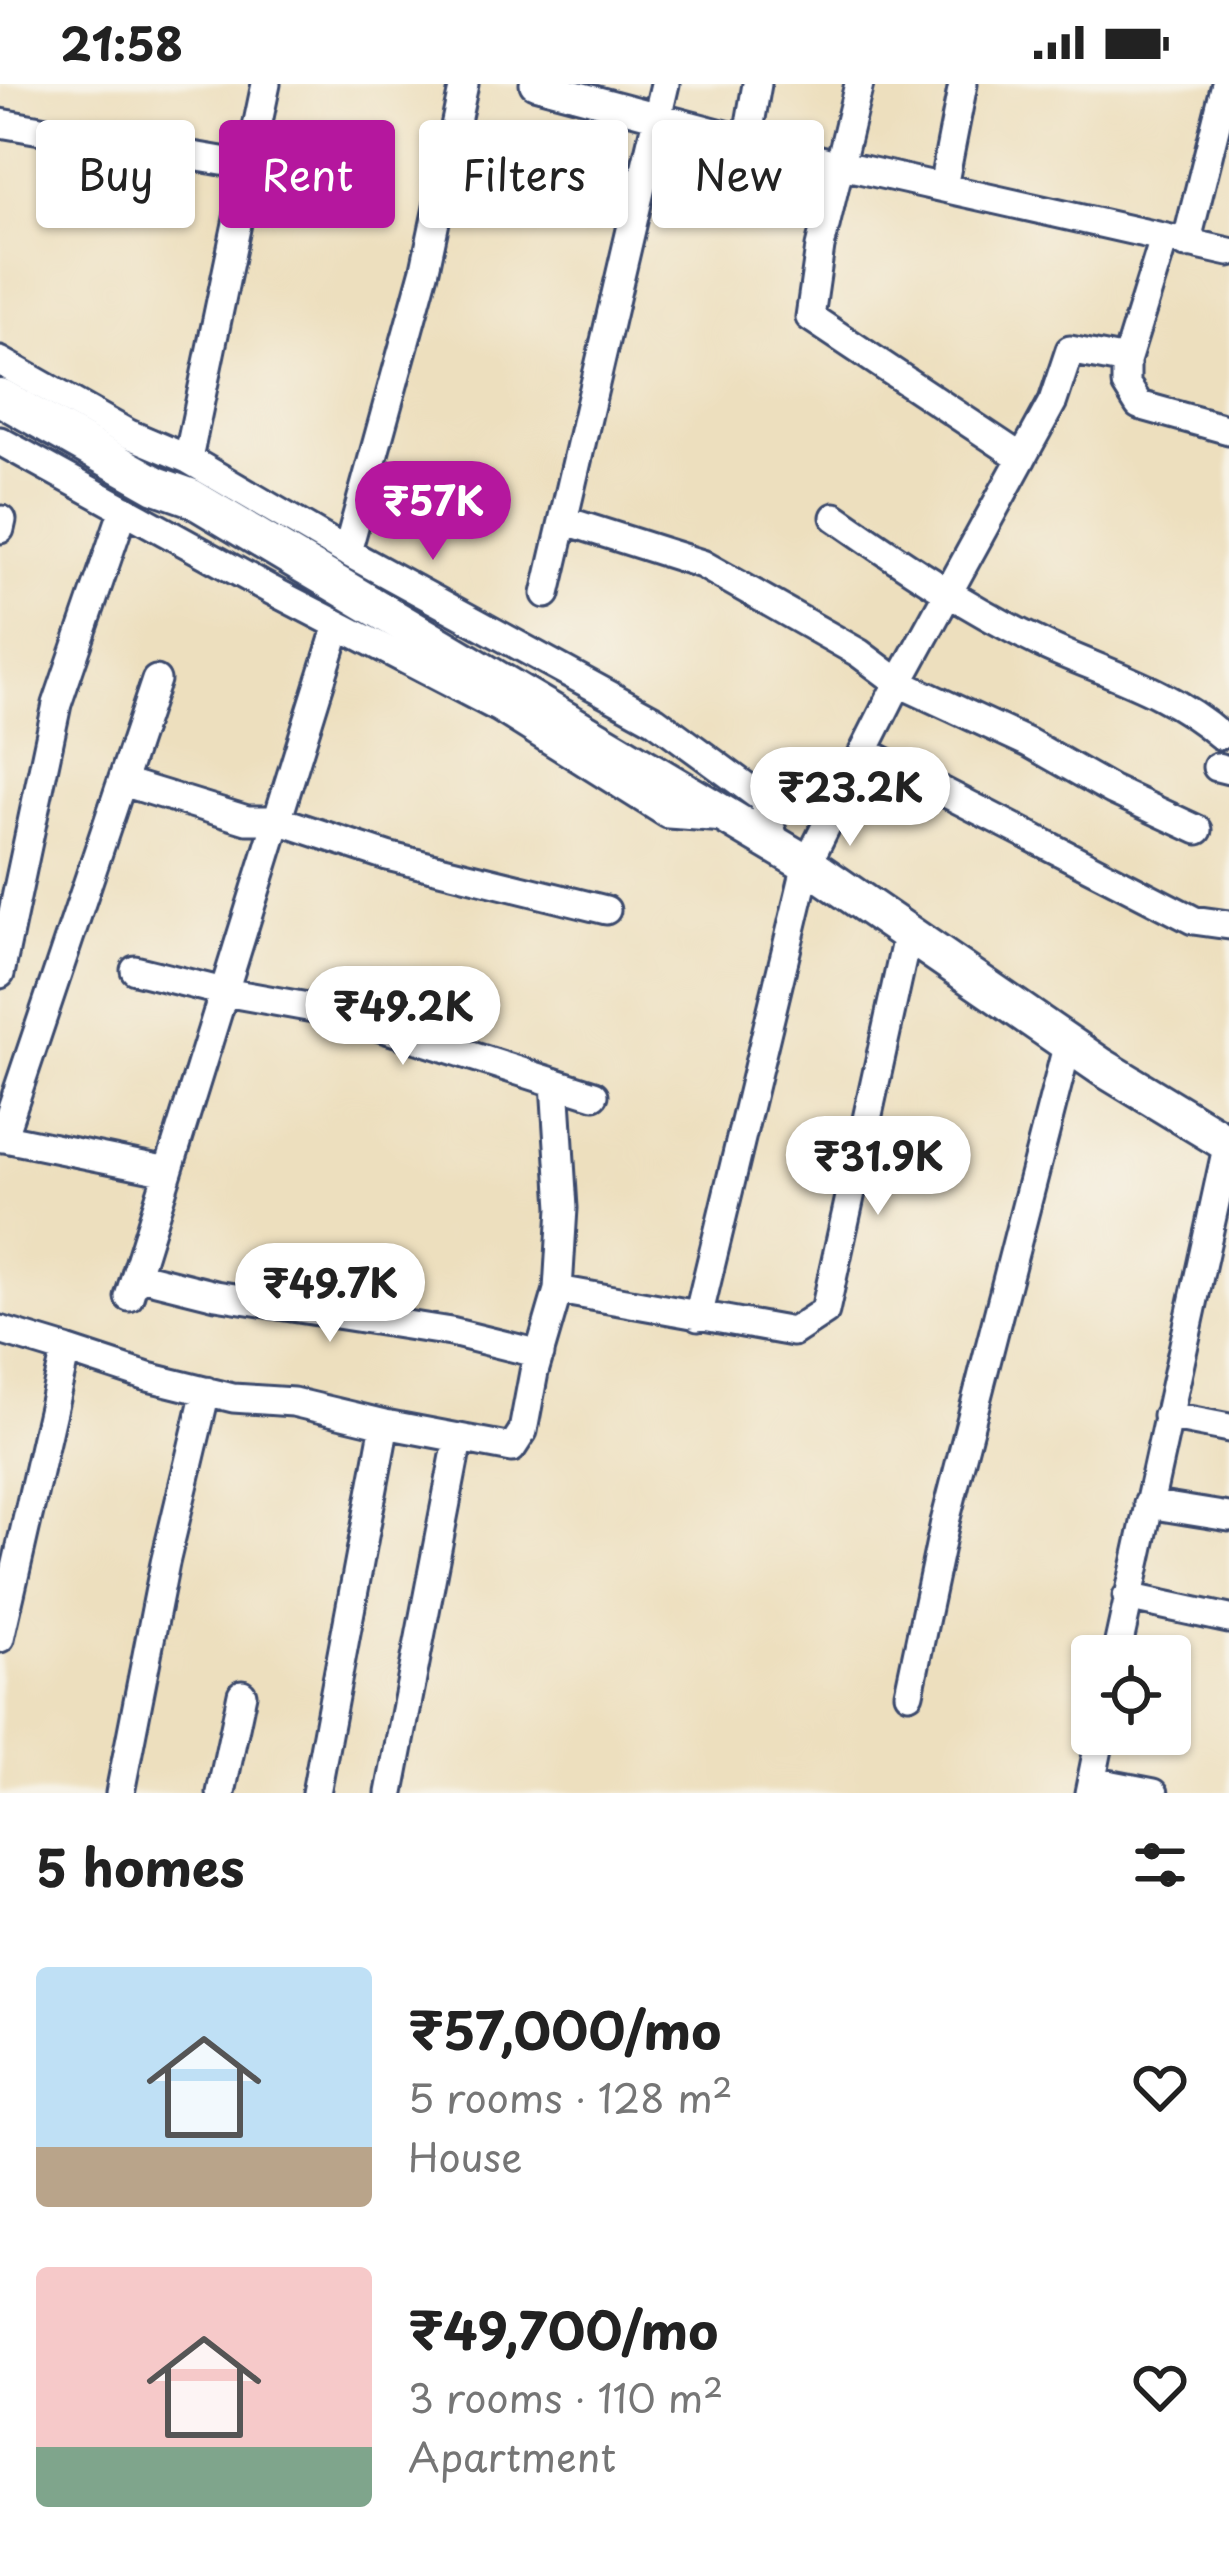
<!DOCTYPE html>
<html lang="en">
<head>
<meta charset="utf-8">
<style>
	body { margin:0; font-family:"Playpen Sans",sans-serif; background:#f2f2f2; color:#222; height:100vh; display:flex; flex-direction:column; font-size:45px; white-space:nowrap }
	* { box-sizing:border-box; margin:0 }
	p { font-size:39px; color:#767676 }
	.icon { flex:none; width:66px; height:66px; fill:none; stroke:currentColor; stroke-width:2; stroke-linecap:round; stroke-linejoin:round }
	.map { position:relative; height:1709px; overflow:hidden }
	.panel { display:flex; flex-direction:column; background:#fff; flex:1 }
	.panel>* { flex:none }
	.banner { position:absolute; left:36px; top:36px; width:1158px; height:108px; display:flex; gap:24px }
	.fabs { position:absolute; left:1071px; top:1551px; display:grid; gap:24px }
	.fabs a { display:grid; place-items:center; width:120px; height:120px; border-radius:12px; background:#fff; box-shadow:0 3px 9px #0004; font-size:60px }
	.price { position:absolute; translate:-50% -102px; padding:0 27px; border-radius:42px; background:#fff; color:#222; font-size:39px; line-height:78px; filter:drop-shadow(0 3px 6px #0008) }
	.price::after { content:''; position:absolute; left:50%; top:72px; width:36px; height:27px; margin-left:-18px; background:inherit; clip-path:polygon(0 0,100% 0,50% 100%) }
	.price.selected { background:#b5179e; color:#fff }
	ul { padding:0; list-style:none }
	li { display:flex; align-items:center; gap:36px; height:300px; padding:0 36px }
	li span { display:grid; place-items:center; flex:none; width:336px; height:240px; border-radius:12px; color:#555 }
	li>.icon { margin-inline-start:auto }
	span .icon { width:144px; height:144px; fill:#fffc; stroke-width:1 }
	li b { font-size:51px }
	h2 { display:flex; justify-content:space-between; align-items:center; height:144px; padding:0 36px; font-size:51px }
	.pill { padding:0 42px; border-radius:12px; background:#fff; box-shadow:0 3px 9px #0004; font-size:42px; line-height:108px }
	.pill.selected { background:#b5179e; color:#fff }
	.status { display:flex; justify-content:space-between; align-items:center; height:84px; padding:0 60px; background:#fff; direction:ltr }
	.status svg { height:33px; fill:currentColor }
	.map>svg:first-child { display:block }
</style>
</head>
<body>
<div class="status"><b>21:58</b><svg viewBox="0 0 49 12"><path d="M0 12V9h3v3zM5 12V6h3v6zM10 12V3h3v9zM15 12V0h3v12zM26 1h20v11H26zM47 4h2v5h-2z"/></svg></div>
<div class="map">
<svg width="1229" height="1709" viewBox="0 0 1229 1709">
	<rect width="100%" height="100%" fill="#f7f3e8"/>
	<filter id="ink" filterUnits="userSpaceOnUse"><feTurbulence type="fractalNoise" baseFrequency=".00833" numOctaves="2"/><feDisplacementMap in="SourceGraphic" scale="24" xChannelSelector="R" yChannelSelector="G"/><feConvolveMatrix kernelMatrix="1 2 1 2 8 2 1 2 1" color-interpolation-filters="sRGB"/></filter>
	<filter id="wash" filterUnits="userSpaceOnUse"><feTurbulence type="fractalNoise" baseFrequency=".004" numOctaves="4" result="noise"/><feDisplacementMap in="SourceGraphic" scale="48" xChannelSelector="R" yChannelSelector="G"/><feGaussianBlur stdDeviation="2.7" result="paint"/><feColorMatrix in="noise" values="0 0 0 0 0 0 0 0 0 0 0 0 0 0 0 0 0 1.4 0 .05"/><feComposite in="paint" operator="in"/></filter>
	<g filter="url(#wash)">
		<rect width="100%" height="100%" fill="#eddfbe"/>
	</g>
	<g filter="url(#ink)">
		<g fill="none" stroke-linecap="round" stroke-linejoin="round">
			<defs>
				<path id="minor" d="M534,0L828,78L1229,168
					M859,0L820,163L810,233L1022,374
					M0,39L251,82
					M747,57L757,0
					M943,103L963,0
					M1164,155L1126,277V300L1139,321L1229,346
					M1186,160L1226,0
					M0,277L129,350L188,375L347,468L655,636L763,715L776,762
					M0,357L271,506L499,624L668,730L726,734
					M188,375L266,0
					M835,433C901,479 967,524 1040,559C1101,588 1168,605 1220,651
					M566,437L702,480L859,569L899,599L1029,659L1112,706L1198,746
					M0,445L2,436
					M347,468L425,185L464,0
					M546,510L665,0
					M864,667L1193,836L1229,841
					M1217,683L1229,686
					M123,698L247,736H278L387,772L606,826
					M135,886L224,908L330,927L594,1011
					M0,890L57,620L124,425
					M555,999L563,1124L558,1206
					M0,1053L168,1087
					M2,1054L156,596
					M136,1191L216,1211L451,1248L540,1270
					M129,1213L338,541
					M698,1233L807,780L891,613L1053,317L1070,266L1126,277
					M0,1246L66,1266L0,1554
					M66,1266L148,1293L233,1314L293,1318L385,1340L512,1364L523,1347L534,1288L558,1206L793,1248L825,1227L908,848
					M1167,1332L1229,1344
					M1148,1420L1229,1433
					M1127,1513L1229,1535
					M1116,1572L1228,1059
					M909,1609L945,1438L1068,959
					M1092,1697L1154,1709
					M120,1709L165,1479L206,1307
					M221,1709L242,1610
					M316,1709L385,1340
					M390,1709L458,1356
					M1089,1709L1101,1650"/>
				<path id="secondary" d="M0,313L156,401L190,413L807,780L1102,983L1229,1060"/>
			</defs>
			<!-- minor casing -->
			<use href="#minor" stroke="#3a496c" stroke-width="33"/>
			<!-- secondary casing -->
			<use href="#secondary" stroke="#3a496c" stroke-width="42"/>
			<!-- minor -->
			<use href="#minor" stroke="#fff" stroke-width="27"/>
			<!-- secondary -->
			<use href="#secondary" stroke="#fff" stroke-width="36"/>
		</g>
	</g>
</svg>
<div class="fabs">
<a><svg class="icon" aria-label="locate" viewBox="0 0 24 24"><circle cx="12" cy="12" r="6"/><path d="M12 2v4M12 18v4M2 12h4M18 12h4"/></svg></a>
</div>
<b class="price selected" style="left:433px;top:479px">₹57K</b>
<b class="price" style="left:850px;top:765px">₹23.2K</b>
<b class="price" style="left:403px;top:984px">₹49.2K</b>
<b class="price" style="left:878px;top:1134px">₹31.9K</b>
<b class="price" style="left:330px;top:1261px">₹49.7K</b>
<div class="banner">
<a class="pill">Buy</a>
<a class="pill selected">Rent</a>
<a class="pill">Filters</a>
<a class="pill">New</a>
</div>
</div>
<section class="panel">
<h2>5 homes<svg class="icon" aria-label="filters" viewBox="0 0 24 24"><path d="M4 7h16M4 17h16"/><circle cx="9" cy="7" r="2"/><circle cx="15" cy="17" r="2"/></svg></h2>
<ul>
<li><span style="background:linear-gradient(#bfe0f5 75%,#b9a48a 0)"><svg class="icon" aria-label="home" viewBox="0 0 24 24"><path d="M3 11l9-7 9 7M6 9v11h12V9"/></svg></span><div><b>₹57,000/mo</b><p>5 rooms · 128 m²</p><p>House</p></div><svg class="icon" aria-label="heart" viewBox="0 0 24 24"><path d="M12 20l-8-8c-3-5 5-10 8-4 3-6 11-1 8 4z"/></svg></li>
<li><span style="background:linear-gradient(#f6c9c9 75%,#7fa58c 0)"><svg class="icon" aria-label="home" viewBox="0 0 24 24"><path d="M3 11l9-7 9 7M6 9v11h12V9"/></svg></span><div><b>₹49,700/mo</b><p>3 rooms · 110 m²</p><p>Apartment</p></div><svg class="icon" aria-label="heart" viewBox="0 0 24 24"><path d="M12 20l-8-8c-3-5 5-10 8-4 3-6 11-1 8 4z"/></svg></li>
</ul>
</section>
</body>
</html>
